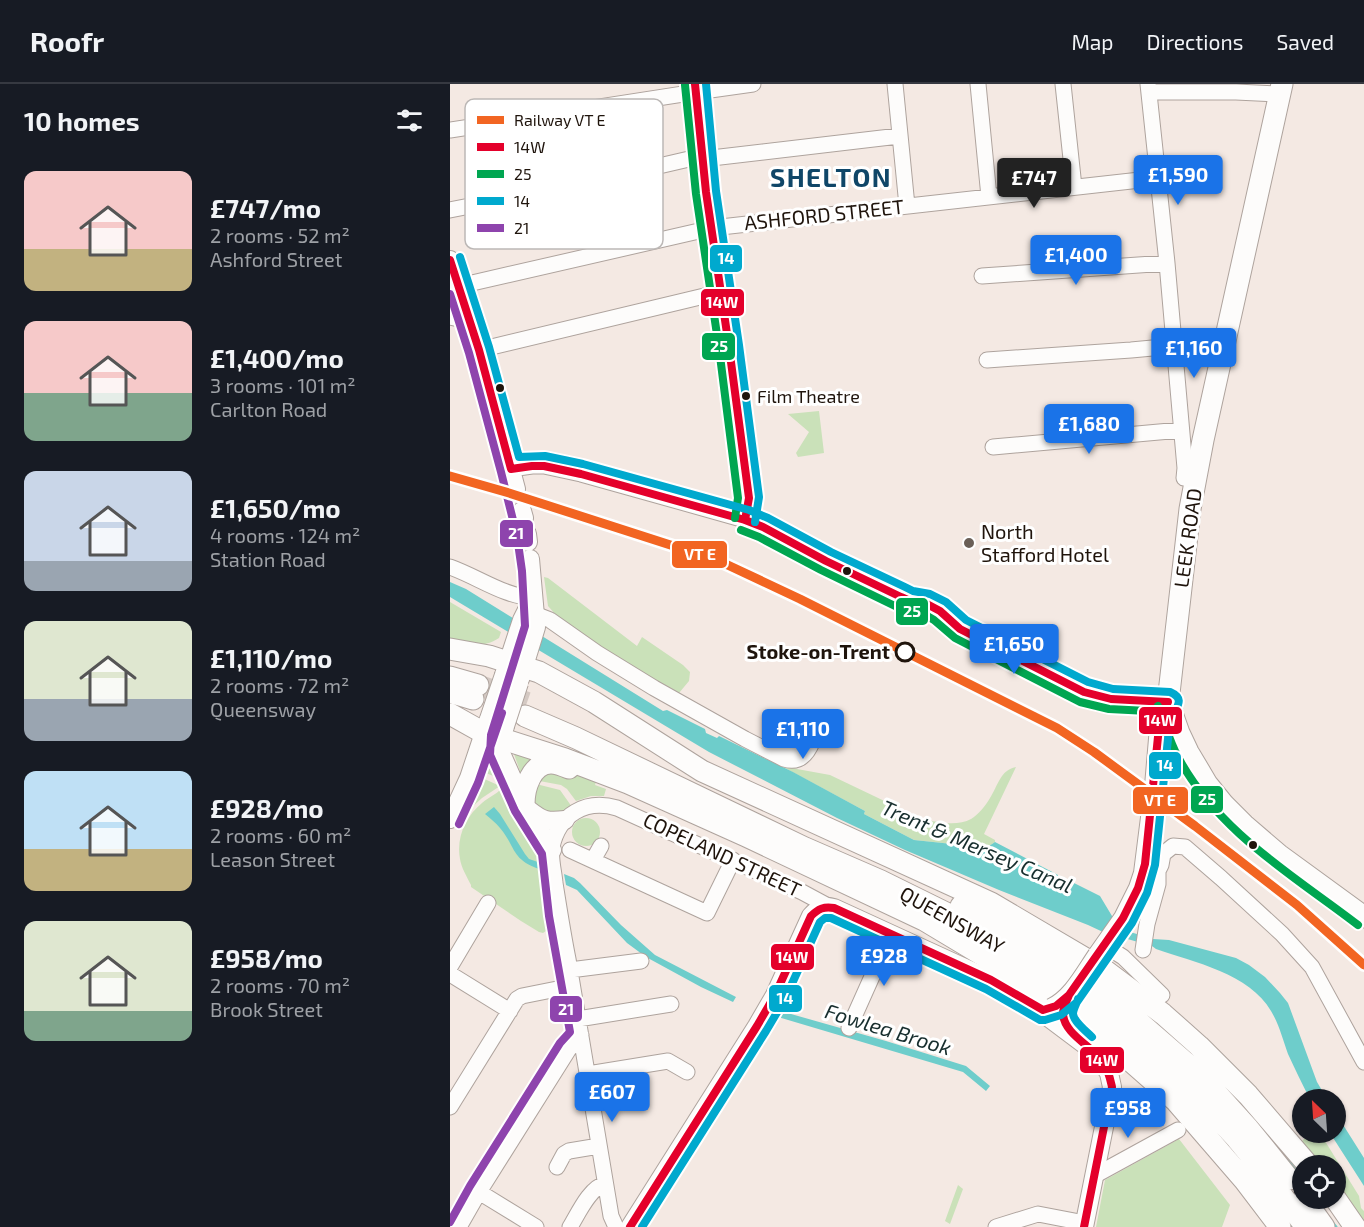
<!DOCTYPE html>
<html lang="en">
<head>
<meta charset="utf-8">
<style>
	body { margin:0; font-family:"Exo 2",sans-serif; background:#242831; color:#f1f3f6; height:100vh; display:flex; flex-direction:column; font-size:22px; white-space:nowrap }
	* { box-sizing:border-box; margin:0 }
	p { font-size:20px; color:#9ea1a6 }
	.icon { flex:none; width:33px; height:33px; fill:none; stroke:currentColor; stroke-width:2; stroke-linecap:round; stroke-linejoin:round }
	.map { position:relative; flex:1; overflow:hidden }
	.details { display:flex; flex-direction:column; background:#171b24; width:450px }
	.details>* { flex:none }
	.needle { width:39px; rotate:335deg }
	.buttons { position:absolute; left:842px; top:1005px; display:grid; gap:12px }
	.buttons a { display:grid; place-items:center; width:54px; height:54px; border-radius:50%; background:#171b24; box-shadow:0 2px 4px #0004; font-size:30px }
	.price { position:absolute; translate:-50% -51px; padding:0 14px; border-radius:6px; background:#1a73e8; color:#fff; font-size:20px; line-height:39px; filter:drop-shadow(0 2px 3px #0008) }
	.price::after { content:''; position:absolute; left:50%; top:36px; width:18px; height:14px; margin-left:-9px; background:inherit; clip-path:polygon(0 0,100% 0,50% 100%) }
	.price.on { background:#222; color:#fff }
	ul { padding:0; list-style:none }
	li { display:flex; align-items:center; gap:18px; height:150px; padding:0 24px }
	li span { display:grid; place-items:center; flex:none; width:168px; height:120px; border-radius:12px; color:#555 }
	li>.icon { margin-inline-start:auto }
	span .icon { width:72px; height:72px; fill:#fffc; stroke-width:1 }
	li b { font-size:26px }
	h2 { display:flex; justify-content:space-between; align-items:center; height:72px; padding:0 24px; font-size:26px }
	header { display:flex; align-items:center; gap:36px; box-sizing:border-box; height:84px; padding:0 30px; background:#171b24; border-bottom:2px solid #363941 }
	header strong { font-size:28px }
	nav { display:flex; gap:33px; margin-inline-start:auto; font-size:21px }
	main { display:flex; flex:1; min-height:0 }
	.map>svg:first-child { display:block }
</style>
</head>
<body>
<header>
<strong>Roofr</strong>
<nav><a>Map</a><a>Directions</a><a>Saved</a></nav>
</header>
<main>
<section class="details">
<h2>10 homes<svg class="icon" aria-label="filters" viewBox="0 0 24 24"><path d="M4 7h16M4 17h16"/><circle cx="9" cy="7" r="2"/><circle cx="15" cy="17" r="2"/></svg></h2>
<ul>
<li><span style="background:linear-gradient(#f6c9c9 65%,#c2b280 0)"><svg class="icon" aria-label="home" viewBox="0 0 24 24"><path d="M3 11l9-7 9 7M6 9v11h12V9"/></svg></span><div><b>£747/mo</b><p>2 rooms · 52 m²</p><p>Ashford Street</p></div></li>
<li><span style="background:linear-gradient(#f6c9c9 60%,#7fa58c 0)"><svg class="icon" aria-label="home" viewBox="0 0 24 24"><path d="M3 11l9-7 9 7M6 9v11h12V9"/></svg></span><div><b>£1,400/mo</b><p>3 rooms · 101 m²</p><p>Carlton Road</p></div></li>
<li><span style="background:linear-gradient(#c9d6e8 75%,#9aa5b1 0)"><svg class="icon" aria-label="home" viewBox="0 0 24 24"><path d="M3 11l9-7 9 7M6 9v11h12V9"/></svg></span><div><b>£1,650/mo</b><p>4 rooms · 124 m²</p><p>Station Road</p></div></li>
<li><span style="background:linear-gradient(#dfe7d0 65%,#9aa5b1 0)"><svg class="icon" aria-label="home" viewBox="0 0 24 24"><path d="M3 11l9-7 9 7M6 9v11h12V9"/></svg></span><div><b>£1,110/mo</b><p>2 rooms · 72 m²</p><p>Queensway</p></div></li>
<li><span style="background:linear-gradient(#bfe0f5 65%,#c2b280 0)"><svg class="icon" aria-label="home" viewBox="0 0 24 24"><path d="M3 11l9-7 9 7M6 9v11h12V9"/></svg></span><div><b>£928/mo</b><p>2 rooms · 60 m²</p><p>Leason Street</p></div></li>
<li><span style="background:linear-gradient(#dfe7d0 75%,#7fa58c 0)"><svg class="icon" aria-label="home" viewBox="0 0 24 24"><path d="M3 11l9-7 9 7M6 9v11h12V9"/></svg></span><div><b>£958/mo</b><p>2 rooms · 70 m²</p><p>Brook Street</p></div></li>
</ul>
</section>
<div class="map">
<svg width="914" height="1143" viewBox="0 0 914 1143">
	<rect width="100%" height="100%" fill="#f4e9e3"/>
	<!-- green -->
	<path fill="#cae1b9" d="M369,327L374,369L348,373L346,369L359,348L338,330Z
		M94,493L98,494L187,562L192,553L233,581L240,588L239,597L229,609L140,559L106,531L98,522Z
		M0,518L51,548L49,554C32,565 19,560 0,557Z
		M66,665L98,675L71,690L64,670Z
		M334,680L347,685L380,691L470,734C484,738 507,743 521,735C528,731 536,721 540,714C548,702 550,686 566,683L534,750L545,756V758L539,762L531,763L464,756L414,730L415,727L333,683Z
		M37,683C50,682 52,688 58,698L31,687L34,684Z
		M115,686L146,698L145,701L156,705L154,712H141L126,717L117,705L111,701L84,696L86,693Z
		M30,693L50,702L32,714L19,726H16Z
		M82,699L110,706L122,723L109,733L83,725Z
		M55,701L60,707L93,764L105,841L93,849L89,848L71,837L21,803V801C17,793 11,783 10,775C6,753 16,732 32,719C39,713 49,709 55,701Z
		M122 748a14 14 0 1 1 28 0a14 14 0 1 1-28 0Z
		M860,1049H870L909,1112L911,1124L914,1127V1143L885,1105V1082L867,1081L849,1060Z
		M729,1055L780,1121L772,1143H646L655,1096Z
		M508,1101L513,1105L500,1140L495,1137Z"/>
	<!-- water -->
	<path fill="#6ecdcb" d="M0,498L16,505L213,627L217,626L255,645L256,649L267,654L269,652L343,688L415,727L414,730L464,756L531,763L539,762L545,758L608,791L607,793L612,796L614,794L650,812L662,832L677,847L703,855L719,856L786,874L799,881L815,893L830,909L838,919L867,998L877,1015H860C852,1000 845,985 838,970C833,956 829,940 821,927C800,890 744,878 706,865L702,862L653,848L638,841L549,806L455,766L387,734L259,668L0,513Z
		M44,723L50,730L75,770L79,775L88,778L89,785C61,775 66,763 50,744C46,739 40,734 35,730Z
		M114,790L124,794L130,799L171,841L205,871L286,913L283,918L251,903L196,873L177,859L127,806L116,801Z
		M327,926L436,957L516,982L540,1002L536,1007L513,988L328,933L324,930Z
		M885,1028L914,1074V1102L880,1049L885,1048Z"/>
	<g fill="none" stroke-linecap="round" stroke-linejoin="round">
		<!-- stream -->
		<path stroke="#6ecdcb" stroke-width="3" d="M813,1045L828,1065
			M835,1075L841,1080L845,1086
			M847,1092L852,1098
			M881,1137L886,1143"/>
		<!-- highway-tunnel -->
		<path stroke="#d4c9c3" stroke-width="21" stroke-dasharray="21 10" stroke-linecap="butt" d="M28,601L79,619"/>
		<defs>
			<path id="minor" d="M245,0L256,108L279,263L299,414L295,436
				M445,0L457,122
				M528,0L539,113
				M613,0L624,103
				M698,0L717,179L735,384L734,394
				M699,8H786L830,10
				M0,46L246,8L303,0
				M253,75L449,52
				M0,126L127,101L252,72
				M532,192L717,179
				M9,202L262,144L708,94
				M0,233L9,235L18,231
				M29,266L271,208
				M537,276L681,266L724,262
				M543,363L731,346
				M61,385L82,382H94L131,390L199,409L295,436L313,443L376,477L451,513L460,517L475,519L490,527L510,545L634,608L661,615L718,618
				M0,483C28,493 53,512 83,514
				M77,527L100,536L147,569L204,604L295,655L334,675C350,680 358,669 363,656
				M316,666C342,665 352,658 371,641
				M120,766L257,829L283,776
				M143,776L151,762
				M654,861L673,873L712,911
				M693,866L697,840L708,800V787L711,781L713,770L723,762L735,763L771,794L832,850L862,883L914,978
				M0,883L38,819
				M120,886L191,877
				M0,890L60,927
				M128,935L221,920
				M399,944L441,850
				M138,990L218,977L237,988
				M0,1023L67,915L72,912L122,902
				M107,1083L114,1070L119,1067L149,1062
				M644,1092L728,1046
				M29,1108L86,1143
				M9,1143L29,1108L119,965L131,951
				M120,1143C128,1130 140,1103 155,1100
				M166,1143L161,1132C147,1047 133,961 118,875C113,850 109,824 105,799C104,787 100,774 102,763C109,730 136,715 167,724L352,808L378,822
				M546,1143L588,1130L635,1139"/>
			<path id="major" d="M0,176L29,266L66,405
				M72,427L74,434
				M77,450L78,458
				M54,591L72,536L82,516
				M70,595L86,543L80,475
				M55,642L50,660V667L75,723L102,766
				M79,726C93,737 97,738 115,736
				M0,735L19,694L38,637
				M647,871L673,834L688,804L693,789L704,702L709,643L712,630L718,618
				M625,951L649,974L659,989L662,1003L634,1143
				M180,1143L307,942L325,911L361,832C368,824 374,821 384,824L541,896L574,915L634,960"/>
			<path id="highway" d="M832,0L753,356L740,425L718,618L729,649L738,668L757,700L774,721L794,741L829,771L914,833
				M0,565L39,572L89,588L144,618L252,687L541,819L653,885L713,930L749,962L798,1011L859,1082
				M0,593L28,601
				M0,608L23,615
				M0,630L34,649L115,675L178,699L296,752L474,836L554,884L641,942L725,1016L795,1097L830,1143
				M75,632L126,654L355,764L431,797L508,835L553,862L637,919L700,968L765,1031L787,1055L811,1084L856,1143
				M74,720C74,705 81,679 101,679C106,679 114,682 119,684
				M511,822L561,848L667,919L751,992L798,1044L839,1095
				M885,1114L905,1143
				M854,1115L874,1143"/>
		</defs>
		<!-- minor casing -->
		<use href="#minor" stroke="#aea39d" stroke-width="17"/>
		<!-- major casing -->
		<use href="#major" stroke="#aea39d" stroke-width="20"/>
		<!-- highway casing -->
		<use href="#highway" stroke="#aea39d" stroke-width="23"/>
		<!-- minor -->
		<use href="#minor" stroke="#fdfcfb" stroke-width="15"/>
		<!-- major -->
		<use href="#major" stroke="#fdfcfb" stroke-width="18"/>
		<!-- highway -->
		<use href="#highway" stroke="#fdfcfb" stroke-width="21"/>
		<defs>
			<path id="major-bridge" d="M39,635L54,591
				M55,642L69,599
				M601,924C622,914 634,890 647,871"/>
		</defs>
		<!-- major-bridge casing -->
		<use href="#major-bridge" stroke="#aea39d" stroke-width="20" stroke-linecap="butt"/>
		<!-- major-bridge -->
		<use href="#major-bridge" stroke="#fdfcfb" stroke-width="18"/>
		<defs>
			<path id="bus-1" d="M245,0L256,108L279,263L299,414L295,436
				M0,176L29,266L61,385L82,382H94L131,390L295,436L313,443L376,477L451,513L460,517L475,519L490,527L510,545L634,608L661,615L718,618L712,630L709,643L695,780L688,804L673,834L619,911L606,922L593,926L541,896L384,824C374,822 368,825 361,832L325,911L307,942L180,1143
				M619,911C617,917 613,923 613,929C613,949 641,962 652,976C658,984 660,994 662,1003L634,1143"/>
			<path id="bus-2" d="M235,1L246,110L269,264L288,414L285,434
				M291,446L309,453L371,486L447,523L458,527L472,529L484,536L505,554L630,618L659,625L717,628
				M708,622C715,639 719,657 728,673C768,748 843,791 908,841"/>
			<path id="bus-3" d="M256,0L266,107L289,261L309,413L305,438
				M10,173L39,263L69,373L95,372L133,380L299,426L318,434L381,468L455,503L463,507L480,510L496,518L516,536L638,598L663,605L720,608C736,615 726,623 722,634C721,638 720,641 719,645L705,781L697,809L682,839L627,918L611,931L595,936H590L536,905L381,834H375L370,838L335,915L316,947L192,1143
				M628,915C627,919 623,925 623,930C624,938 636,947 642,953"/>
			<path id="bus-4" d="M0,210L19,269L51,388L67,452L72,487L75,542L41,651L40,671L65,727L92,770L99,832L120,948L110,959L20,1102L0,1138
				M9,740L28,699L52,629"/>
		</defs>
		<!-- bus-1 casing -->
		<use href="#bus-1" stroke="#fff" stroke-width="12"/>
		<!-- bus-2 casing -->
		<use href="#bus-2" stroke="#fff" stroke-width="12"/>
		<!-- bus-3 casing -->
		<use href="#bus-3" stroke="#fff" stroke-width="12"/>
		<!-- bus-4 casing -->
		<use href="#bus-4" stroke="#fff" stroke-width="12"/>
		<!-- bus-1 -->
		<use href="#bus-1" stroke="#e4002b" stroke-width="8"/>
		<!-- bus-2 -->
		<use href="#bus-2" stroke="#00a651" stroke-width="8"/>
		<!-- bus-3 -->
		<use href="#bus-3" stroke="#00a9ce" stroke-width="8"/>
		<!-- bus-4 -->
		<use href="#bus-4" stroke="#8e44ad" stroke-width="8"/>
		<defs>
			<path id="rail-1" d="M0,392L59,409L267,476L350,515L607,644L644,668L745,742L847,821L914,881"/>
		</defs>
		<!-- rail-1 casing -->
		<use href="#rail-1" stroke="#fff" stroke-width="14"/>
		<!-- rail-1 -->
		<use href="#rail-1" stroke="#f26522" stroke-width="9"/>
	</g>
	<!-- markers -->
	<g fill="#1f140c" stroke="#fff" stroke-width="2">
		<circle cx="50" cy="304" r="5"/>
		<circle cx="296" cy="312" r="5"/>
		<circle cx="397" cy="487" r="5"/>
		<circle cx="803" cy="761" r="5"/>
	</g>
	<circle fill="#6a5f57" stroke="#fff" stroke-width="2" cx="519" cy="459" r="6"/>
	<circle fill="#fff" stroke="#1f140c" stroke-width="3" cx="455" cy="568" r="9"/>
	<g text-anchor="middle" stroke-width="6" stroke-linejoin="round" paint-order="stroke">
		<!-- bus labels -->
		<g font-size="18" fill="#1f140c" stroke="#fff" text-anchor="start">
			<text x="307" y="319">Film Theatre</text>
		</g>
		<!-- street labels -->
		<g font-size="20" fill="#1f140c" stroke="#fff">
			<text transform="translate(374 131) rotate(-6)" y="7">ASHFORD STREET</text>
			<text transform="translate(738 454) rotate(-82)" y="7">LEEK ROAD</text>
			<text transform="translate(272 771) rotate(25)" y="7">COPELAND STREET</text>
			<text transform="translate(502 836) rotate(29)" y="7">QUEENSWAY</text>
		</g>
		<!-- poi labels -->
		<g font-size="20" fill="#1f140c" stroke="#fff" text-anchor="start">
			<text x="531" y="455">North<tspan x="531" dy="23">Stafford Hotel</tspan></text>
		</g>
		<!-- stop labels -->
		<g font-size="20" font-weight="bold" fill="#1f140c" stroke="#fff" text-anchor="end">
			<text x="440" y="575">Stoke-on-Trent</text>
		</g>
		<!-- water labels -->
		<g font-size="21" font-style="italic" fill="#172e2e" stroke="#fff">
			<text transform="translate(527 763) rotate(23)" y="7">Trent &amp; Mersey Canal</text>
			<text transform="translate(438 946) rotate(17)" y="7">Fowlea Brook</text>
		</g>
		<!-- district labels -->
		<g font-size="26" font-weight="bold" letter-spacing="1.5" fill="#0f4668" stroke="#fff">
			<text x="381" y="103">SHELTON</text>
		</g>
	</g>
	<!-- legend -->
	<rect x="15" y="15" width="198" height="150" rx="9" fill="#fff" stroke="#bcb8b6" stroke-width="1.5"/>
	<rect x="27" y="32" width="27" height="8" fill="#f26522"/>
	<rect x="27" y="59" width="27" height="8" fill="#e4002b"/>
	<rect x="27" y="86" width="27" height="8" fill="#00a651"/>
	<rect x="27" y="113" width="27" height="8" fill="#00a9ce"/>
	<rect x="27" y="140" width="27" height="8" fill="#8e44ad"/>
	<g font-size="16" fill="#1f140c">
		<text x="64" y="42">Railway VT E</text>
		<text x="64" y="69">14W</text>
		<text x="64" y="96">25</text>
		<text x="64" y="123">14</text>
		<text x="64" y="150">21</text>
	</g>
	<g stroke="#fff" stroke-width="2">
		<rect x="259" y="160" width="34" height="29" rx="6" fill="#00a9ce"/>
		<rect x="250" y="204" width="45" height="29" rx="6" fill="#e4002b"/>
		<rect x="251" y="248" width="35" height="29" rx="6" fill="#00a651"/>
		<rect x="49" y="435" width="35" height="29" rx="6" fill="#8e44ad"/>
		<rect x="221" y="456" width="57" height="29" rx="6" fill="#f26522"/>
		<rect x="445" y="513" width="34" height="29" rx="6" fill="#00a651"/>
		<rect x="688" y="622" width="45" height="29" rx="6" fill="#e4002b"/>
		<rect x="698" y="667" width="34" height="29" rx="6" fill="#00a9ce"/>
		<rect x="740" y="701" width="34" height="29" rx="6" fill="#00a651"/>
		<rect x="682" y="702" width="57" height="29" rx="6" fill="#f26522"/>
		<rect x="320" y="859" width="45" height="28" rx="6" fill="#e4002b"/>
		<rect x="318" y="900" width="35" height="29" rx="6" fill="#00a9ce"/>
		<rect x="99" y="911" width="34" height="28" rx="6" fill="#8e44ad"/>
		<rect x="629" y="962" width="46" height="28" rx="6" fill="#e4002b"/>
	</g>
	<g font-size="16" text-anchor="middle" font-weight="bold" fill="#fff">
		<text x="276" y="180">14</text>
		<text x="272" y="224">14W</text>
		<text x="269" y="268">25</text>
		<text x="66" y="455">21</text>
		<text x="250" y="476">VT E</text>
		<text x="462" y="533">25</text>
		<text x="710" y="642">14W</text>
		<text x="715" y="687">14</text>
		<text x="757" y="721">25</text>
		<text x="710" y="722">VT E</text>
		<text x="342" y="879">14W</text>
		<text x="335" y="920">14</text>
		<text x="116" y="931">21</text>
		<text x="652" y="982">14W</text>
	</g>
</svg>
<div class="buttons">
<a><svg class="needle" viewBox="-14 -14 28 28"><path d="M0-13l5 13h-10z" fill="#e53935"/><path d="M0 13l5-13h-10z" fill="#9ea1a6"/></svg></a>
<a><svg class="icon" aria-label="locate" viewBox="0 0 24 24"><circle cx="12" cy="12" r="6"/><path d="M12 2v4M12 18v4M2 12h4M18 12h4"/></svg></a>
</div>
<b class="price" style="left:728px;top:122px">£1,590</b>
<b class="price on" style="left:584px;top:125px">£747</b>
<b class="price" style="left:626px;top:202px">£1,400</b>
<b class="price" style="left:744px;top:295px">£1,160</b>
<b class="price" style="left:639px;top:371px">£1,680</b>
<b class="price" style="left:564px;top:591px">£1,650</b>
<b class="price" style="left:353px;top:676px">£1,110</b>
<b class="price" style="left:434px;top:903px">£928</b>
<b class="price" style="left:162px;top:1039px">£607</b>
<b class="price" style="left:678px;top:1055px">£958</b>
</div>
</main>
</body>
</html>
